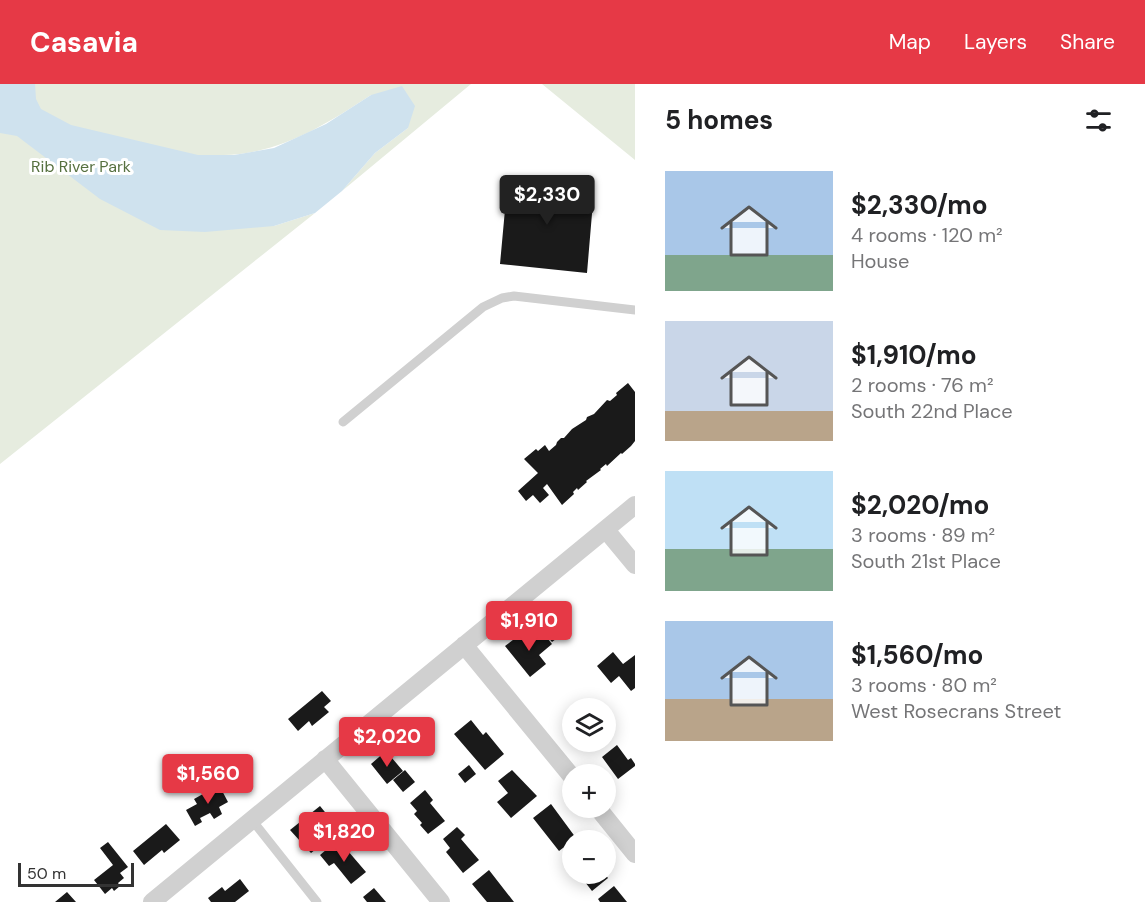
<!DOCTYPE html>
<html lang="en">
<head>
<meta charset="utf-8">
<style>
	body { margin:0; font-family:"DM Sans",sans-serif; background:#f2f2f2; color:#202124; height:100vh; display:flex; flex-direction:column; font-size:22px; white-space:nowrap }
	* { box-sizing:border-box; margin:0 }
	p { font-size:20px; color:#757577 }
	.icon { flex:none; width:33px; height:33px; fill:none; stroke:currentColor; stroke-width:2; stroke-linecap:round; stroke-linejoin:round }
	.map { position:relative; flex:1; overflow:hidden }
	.details { display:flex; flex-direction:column; background:#fff; width:510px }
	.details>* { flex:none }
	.buttons { position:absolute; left:562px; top:614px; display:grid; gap:12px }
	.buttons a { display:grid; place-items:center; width:54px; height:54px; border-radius:50%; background:#fff; box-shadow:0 3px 15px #0003; font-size:30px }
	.scale { position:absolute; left:18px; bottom:15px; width:116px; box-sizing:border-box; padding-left:6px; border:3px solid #333; border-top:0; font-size:16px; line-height:21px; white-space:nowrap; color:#333; -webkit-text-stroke:4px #fff; paint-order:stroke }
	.price { position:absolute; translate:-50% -51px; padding:0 14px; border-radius:6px; background:#e63946; color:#fff; font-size:20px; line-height:39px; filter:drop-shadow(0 2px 3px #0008) }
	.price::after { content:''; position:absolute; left:50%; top:36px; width:18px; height:14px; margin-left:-9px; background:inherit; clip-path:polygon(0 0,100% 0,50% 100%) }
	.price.selected { background:#222; color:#fff }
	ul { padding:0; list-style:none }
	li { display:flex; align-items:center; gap:18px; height:150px; padding:0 30px }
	li span { display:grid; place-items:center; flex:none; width:168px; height:120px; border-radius:0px; color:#555 }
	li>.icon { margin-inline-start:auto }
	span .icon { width:72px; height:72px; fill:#fffc; stroke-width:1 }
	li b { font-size:26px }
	h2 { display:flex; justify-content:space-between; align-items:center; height:72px; padding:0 30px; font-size:26px }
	header { display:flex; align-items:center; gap:36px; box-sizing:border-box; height:84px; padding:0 30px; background:#e63946; color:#fff }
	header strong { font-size:28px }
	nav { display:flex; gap:33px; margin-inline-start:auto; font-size:21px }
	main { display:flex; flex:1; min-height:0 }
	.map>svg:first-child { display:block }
</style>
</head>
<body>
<header>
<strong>Casavia</strong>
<nav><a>Map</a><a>Layers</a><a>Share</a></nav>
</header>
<main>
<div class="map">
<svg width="635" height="818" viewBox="0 0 635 818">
	<rect width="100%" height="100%" fill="#fff"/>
	<!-- green -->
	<path fill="#e6ecdf" d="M0,0H471L342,107L375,69L408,44L371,11C325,41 280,70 223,71L274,142L315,129L0,380Z
		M542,0H635V76Z"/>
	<!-- water -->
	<path fill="#cfe2ee" d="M0,0H35L36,15L41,25L71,41L198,71H234L274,64L326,40L371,11L402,2L415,22L408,44L375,69L342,107L315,129L274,142L205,148L160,146L100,115L17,52L0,49Z"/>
	<!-- building -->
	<path fill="#1a1a1a" d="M508,93L594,106L587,189L500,180Z
		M628,299L635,308V357L631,362L622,370L621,369L607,382L606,380L600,385L601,386L586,397L587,398L578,406L577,404L573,408L574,410L562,421L547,400L543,404L549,411L540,419L533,411L526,417L518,407L538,389L524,375L536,365L538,367L545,361L549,367L556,361L557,358L561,354H564L572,345L586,336L587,333L594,330L607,316L610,317L617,311L616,309Z
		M551,531L565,548L552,558L538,541Z
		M522,549L530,559L543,549L552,560L539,571L546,580L530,593L505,562Z
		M613,568L623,580L635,571V604L631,607L619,592L611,599L597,582Z
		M322,607L331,617L324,623L329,628L312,642L309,637L298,647L288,635Z
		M471,636L483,651L486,648L504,670L485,686L454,650Z
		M617,661L628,676L631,674L635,680V682L618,695L602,673Z
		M386,667L403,687L387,700L371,680Z
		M469,681L476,690L465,699L458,690Z
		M405,686L415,698L403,708L393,696Z
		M512,686L537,712L511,734L497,718L508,709L498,697Z
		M219,701L228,718L219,723L222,730L214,735L210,729L200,734L202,738L195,742L186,726L197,720L194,715Z
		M425,706L433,716L430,719L445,737L428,750L420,741L422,739L414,730L417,727L410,719Z
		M551,720L576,754L559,767L533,734Z
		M320,722L329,733L327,735L331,741L319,751L325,758L311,769L290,746Z
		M166,740L180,756L164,769L162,766L144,781L133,767Z
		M457,743L465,751L461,755L479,776L463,789L446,768L450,764L443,755Z
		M108,758L128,783L120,789L124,794L118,799L120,802L114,807L112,804L105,810L94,796L113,781L100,764Z
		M333,760L343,772L348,767L366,788L351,800L334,779L329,782L320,771Z
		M489,786L514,818H487L472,800Z
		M578,789H604L608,794L592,807Z
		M240,795L249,807L235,818H211L208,814L222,803L225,807Z
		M614,802L627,818H600L598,815Z
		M374,804L386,818H367L363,813Z
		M67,808L76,818H55Z"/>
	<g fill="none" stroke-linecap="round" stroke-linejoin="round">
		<!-- lane -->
		<path stroke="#d0d0d0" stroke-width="9" d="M343,338L483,223L502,214L514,212L635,226
			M252,736L317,818"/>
		<!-- street -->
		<path stroke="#d0d0d0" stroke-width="18" d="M606,446L635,481
			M464,561L573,694
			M325,675L441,818
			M597,723L635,770
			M152,818L635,421"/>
	</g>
	<g text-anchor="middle" stroke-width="6" stroke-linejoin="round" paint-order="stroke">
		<!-- park labels -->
		<g font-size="16" fill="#56703f" stroke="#fff">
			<text x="81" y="88">Rib River Park</text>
		</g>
	</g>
</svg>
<div class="buttons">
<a><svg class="icon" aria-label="layers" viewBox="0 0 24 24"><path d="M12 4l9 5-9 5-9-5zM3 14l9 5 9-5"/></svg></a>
<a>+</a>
<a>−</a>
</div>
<div class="scale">50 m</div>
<b class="price selected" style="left:547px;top:142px">$2,330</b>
<b class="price" style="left:529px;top:568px">$1,910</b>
<b class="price" style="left:387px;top:684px">$2,020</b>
<b class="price" style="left:208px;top:721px">$1,560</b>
<b class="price" style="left:344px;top:779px">$1,820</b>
</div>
<section class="details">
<h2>5 homes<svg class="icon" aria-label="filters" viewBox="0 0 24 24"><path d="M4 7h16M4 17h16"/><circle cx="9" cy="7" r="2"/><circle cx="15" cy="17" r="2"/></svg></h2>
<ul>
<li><span style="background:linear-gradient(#a9c7e8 70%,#7fa58c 0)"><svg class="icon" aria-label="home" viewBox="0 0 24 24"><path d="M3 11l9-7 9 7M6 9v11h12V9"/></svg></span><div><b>$2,330/mo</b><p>4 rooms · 120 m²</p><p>House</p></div></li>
<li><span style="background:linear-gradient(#c9d6e8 75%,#b9a48a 0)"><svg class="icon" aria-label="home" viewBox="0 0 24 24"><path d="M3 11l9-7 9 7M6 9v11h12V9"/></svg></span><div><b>$1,910/mo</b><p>2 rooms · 76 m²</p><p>South 22nd Place</p></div></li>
<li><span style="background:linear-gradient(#bfe0f5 65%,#7fa58c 0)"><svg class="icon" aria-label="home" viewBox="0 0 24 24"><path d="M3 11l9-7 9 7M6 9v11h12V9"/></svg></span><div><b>$2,020/mo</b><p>3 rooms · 89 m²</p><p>South 21st Place</p></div></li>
<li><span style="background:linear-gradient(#a9c7e8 65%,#b9a48a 0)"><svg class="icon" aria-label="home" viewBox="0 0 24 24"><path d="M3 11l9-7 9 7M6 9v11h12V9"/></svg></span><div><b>$1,560/mo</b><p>3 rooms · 80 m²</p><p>West Rosecrans Street</p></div></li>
</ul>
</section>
</main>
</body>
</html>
